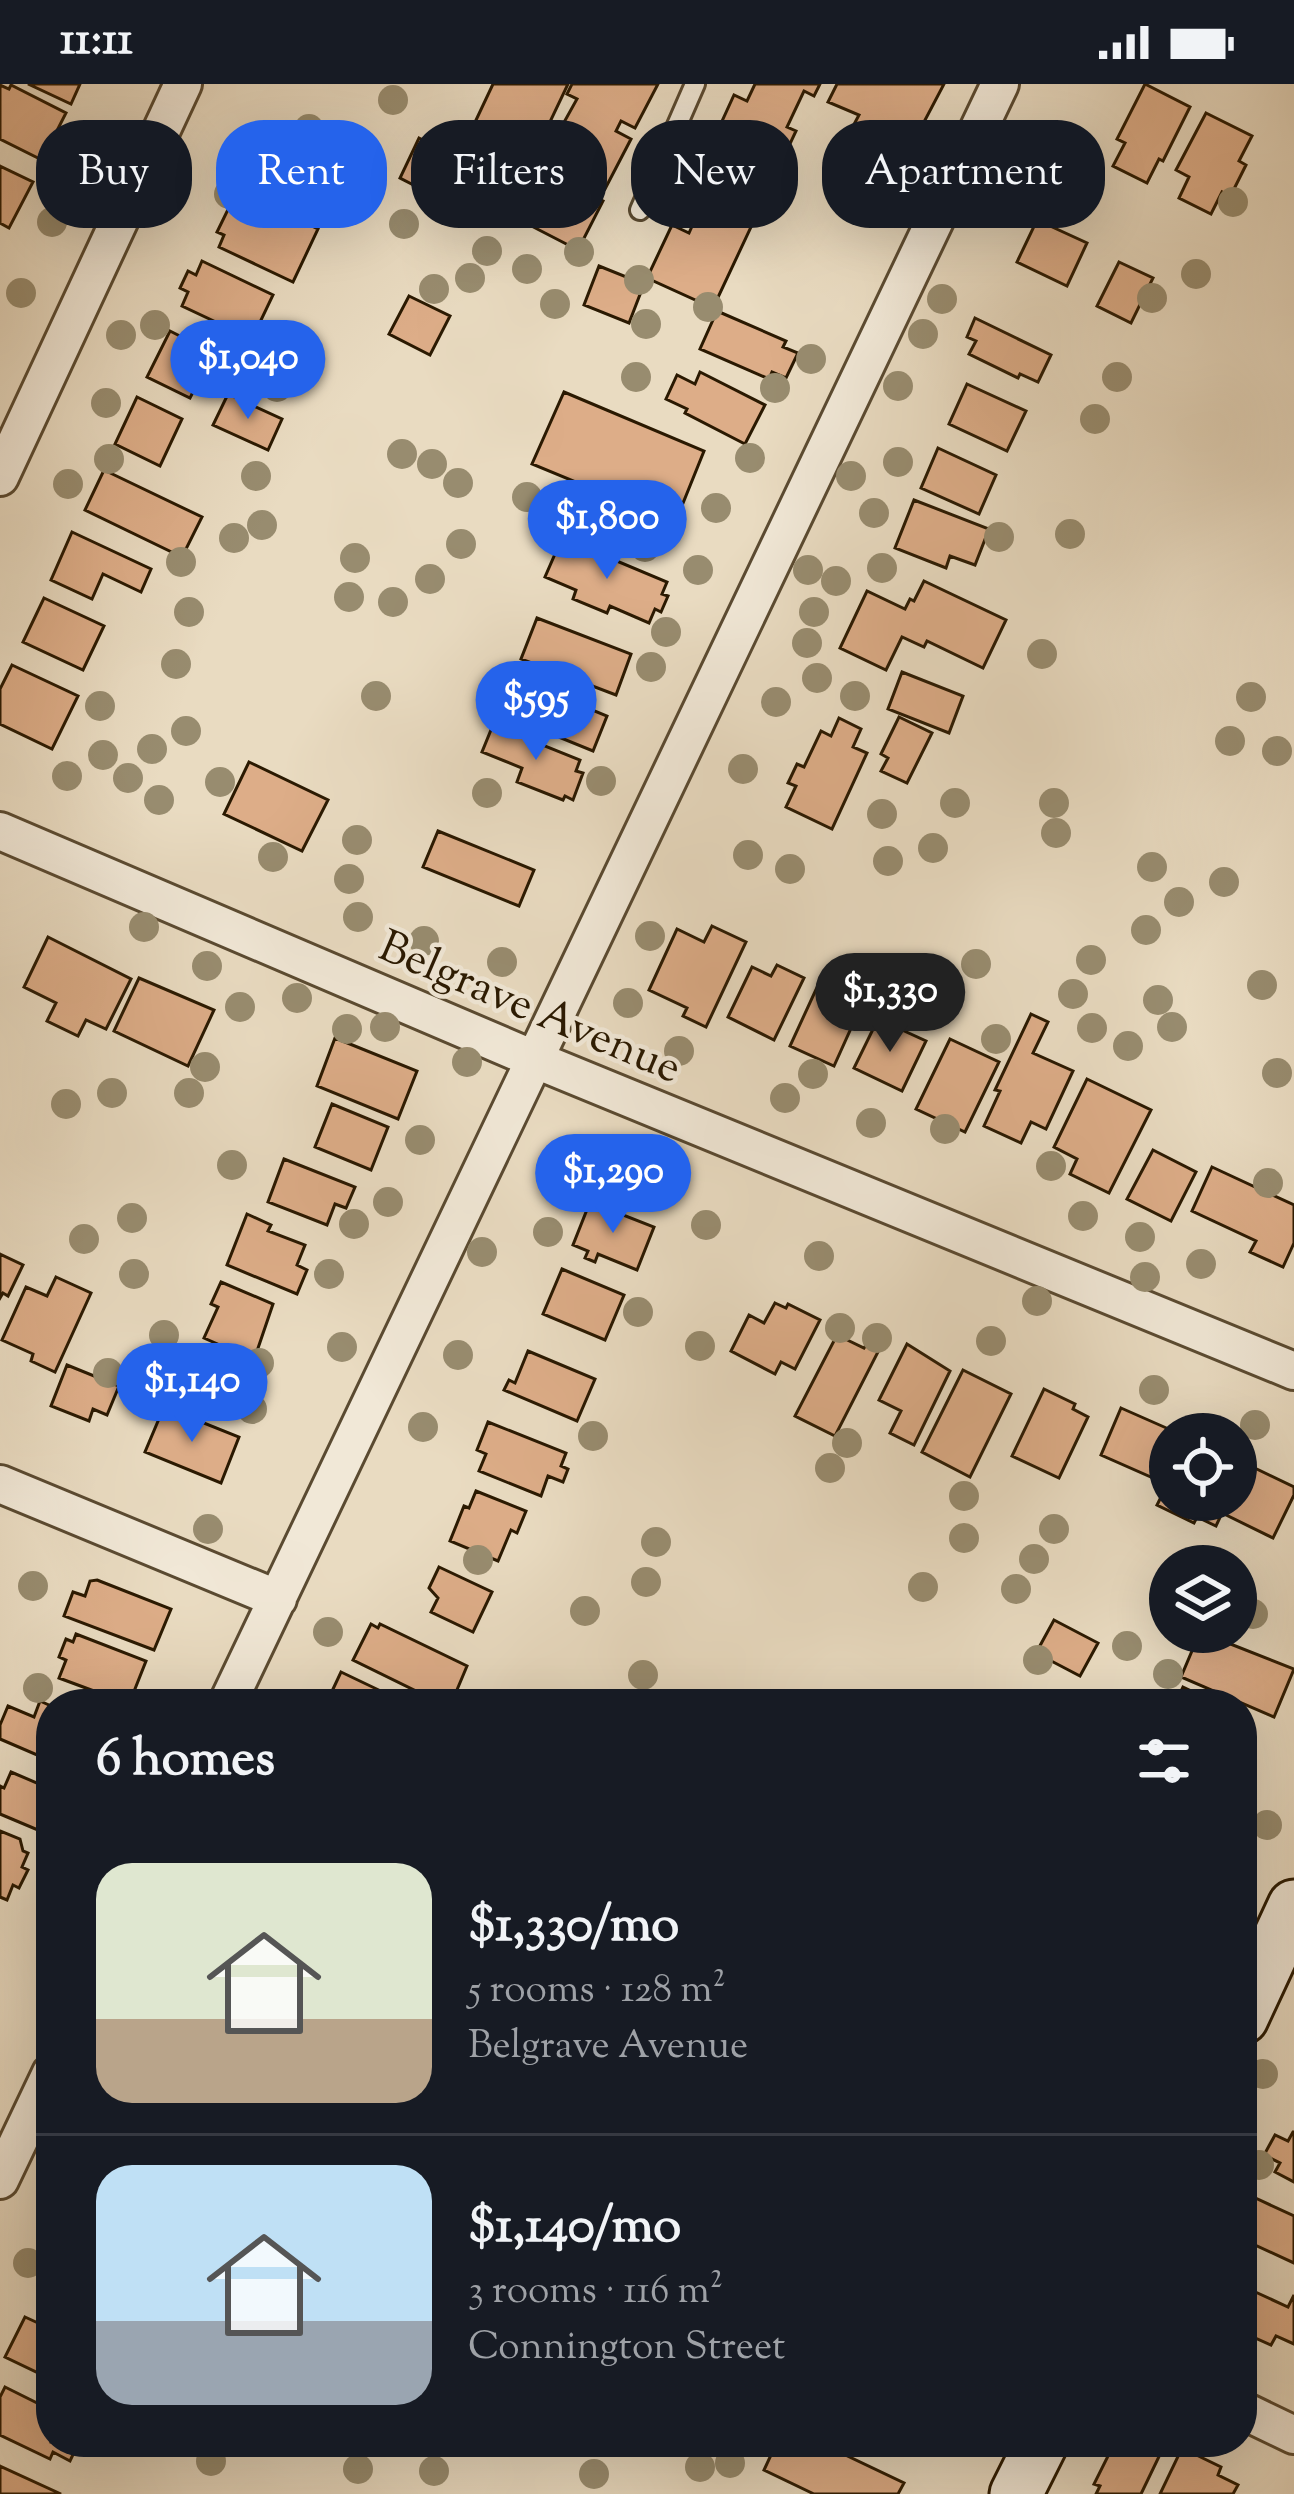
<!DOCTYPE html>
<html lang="en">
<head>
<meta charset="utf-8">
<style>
	body { margin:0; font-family:"Sorts Mill Goudy",serif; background:#20242c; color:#f1f3f6; height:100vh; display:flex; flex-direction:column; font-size:45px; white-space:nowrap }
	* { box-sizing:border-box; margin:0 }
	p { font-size:39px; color:#9ea1a6 }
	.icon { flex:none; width:66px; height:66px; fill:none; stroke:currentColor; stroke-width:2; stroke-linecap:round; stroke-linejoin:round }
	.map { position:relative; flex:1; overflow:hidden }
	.panel { position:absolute; left:36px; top:1605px; width:1221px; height:768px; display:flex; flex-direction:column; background:#171b24; border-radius:48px; box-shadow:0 12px 48px #0002 }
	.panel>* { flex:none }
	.guide { position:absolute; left:36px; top:36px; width:1224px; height:108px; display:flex; gap:24px }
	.controls { position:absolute; left:1149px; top:1329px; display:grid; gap:24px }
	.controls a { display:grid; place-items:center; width:108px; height:108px; border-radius:50%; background:#171b24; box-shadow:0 12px 48px #0002; font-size:60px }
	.price { position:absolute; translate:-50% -102px; padding:0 27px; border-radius:42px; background:#2563eb; color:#fff; font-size:39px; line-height:78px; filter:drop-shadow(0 3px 6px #0008) }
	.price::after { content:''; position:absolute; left:50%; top:72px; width:36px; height:27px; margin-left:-18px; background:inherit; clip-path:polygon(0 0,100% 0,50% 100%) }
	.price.selected { background:#222; color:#fff }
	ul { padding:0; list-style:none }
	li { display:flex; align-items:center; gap:36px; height:300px; padding:0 60px }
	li+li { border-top:3px solid #363941 }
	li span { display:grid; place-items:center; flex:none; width:336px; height:240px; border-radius:36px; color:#555 }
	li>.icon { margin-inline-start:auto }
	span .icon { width:144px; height:144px; fill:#fffc; stroke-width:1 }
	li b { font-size:51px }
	h2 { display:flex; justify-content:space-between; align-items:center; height:144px; padding:0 60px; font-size:51px }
	.tag { padding:0 42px; border-radius:48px; background:#171b24; box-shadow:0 12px 48px #0002; font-size:42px; line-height:108px }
	.tag.selected { background:#2563eb; color:#fff }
	.status { display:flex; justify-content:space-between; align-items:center; height:84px; padding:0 60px; background:#171b24; direction:ltr }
	.status svg { height:33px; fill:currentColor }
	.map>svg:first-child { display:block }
</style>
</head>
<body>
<div class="status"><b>11:11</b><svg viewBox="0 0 49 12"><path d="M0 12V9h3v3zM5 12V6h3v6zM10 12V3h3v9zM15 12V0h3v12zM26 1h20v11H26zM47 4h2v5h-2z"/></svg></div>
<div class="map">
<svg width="1294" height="2410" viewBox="0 0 1294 2410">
	<rect width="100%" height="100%" fill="#e9dbc1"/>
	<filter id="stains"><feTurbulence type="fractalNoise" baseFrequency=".00167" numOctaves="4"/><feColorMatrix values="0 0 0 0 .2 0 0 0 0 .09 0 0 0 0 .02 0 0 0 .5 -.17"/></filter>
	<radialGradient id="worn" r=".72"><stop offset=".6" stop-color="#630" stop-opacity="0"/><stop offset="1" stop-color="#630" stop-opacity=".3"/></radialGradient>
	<!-- building -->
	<path fill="#ddad88" stroke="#2a1901" stroke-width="3" d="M28,0H80L71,20Z
		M493,0H568L529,82L468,53Z
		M572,0H658L635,44L621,37L616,47L631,55L605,105L590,98L585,108L603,117L578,166L512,132L577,15L567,10Z
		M755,0H820L814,12L804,7L787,43L796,47L713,224L647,194L672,141L689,149L693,140L680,134V129L734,11L747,17Z
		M837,0H944L884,114L829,87L859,31L828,18Z
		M1145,0L1190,23L1163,77L1159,75L1147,99L1113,82L1125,59L1117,55Z
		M0,1L9,5L11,1L66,29L42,76L0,55Z
		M1206,29L1252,52L1239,77L1246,81L1230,113L1222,108L1211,130L1179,114L1189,93L1176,86Z
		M264,48L292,63L296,54L358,85L347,106L326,96L313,121L245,87Z
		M419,54L455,72L435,112L400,94Z
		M0,82L33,98L9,144L0,139Z
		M237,107L318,145L293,198L219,163L224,151L217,148Z
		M1037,136L1087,159L1067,202L1017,178Z
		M202,177L273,211L252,255L182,222L188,208L180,204L188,187L196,191Z
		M1119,178L1153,194L1131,239L1097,222Z
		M599,182L644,200L629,239L584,221Z
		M409,212L450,232L430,271L389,250Z
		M717,227L786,257L783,263L798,269L786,294L772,288L769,295L700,265Z
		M975,234L1051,271L1038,298L1020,290L1018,294L969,270L976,257L967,253Z
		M170,247L213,269L190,314L147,293Z
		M700,288L765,321L745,360L685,329L687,325L666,315L677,291L695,300Z
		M967,300L1026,327L1007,367L949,340Z
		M564,308L704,367L675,439L532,380Z
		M228,310L282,335L268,366L213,341Z
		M137,313L182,335L160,382L115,360Z
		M938,364L996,391L979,430L921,404Z
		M104,386L202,433L182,473L85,426Z
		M914,416L989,445L975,481L950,472L946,484L895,464Z
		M72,448L151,485L141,508L103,490L92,515L51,496Z
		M562,454L667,498L662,510L668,512L661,528L655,525L649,539L610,522L607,529L573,515L576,506L545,493Z
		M924,497L1006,536L983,584L927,557L924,563L902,553L886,586L840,564L867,507L905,525L910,515L914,517Z
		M44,514L104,542L83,586L23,558Z
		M537,534L631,570L616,611L521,575Z
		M12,581L78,612L52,665L0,640V605Z
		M902,588L963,612L949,649L888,625Z
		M512,593L607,632L593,667L497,628Z
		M899,633L932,649L907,699L881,687L888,674L881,670Z
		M839,634L861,645L853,663L867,669L832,745L786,723L796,702L788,699L797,680L804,683L821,647L831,652Z
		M493,641L580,676L576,687L583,689L573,716L565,712L563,716L517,698L522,684L482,668Z
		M249,678L328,716L302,767L224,730Z
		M438,747L534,786L519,822L423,783Z
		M712,842L746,858L706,943L683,932L687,924L649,906L677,845L704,858Z
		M48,853L131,895L106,945L86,936L78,952L47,937L56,919L24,903Z
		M777,881L804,894L774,956L728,933L752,883L771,892Z
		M139,894L214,926L188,982L114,947Z
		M819,899L851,914L845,925L857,931L834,982L790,962Z
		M1031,930L1048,938L1033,969L1073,987L1046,1045L1031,1038L1021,1059L984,1042L1000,1007L995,1006Z
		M878,935L926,957L902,1007L854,984Z
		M335,954L417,987L398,1035L317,1002Z
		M950,955L999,978L965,1048L916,1025Z
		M1087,995L1151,1026L1109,1109L1070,1090L1077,1075L1054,1063Z
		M332,1020L388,1043L371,1086L315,1063Z
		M1153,1066L1196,1088L1171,1137L1127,1115Z
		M284,1075L355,1103L346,1124L335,1120L327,1141L268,1118Z
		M1212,1083L1294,1121V1159L1283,1183L1250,1168L1256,1157L1192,1127Z
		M590,1118L654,1143L637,1186L598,1170L595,1178L585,1174L588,1167L573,1161Z
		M247,1130L271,1141L268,1147L305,1161L297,1181L307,1186L297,1210L227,1181Z
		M0,1170L23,1181L8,1212L3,1209L0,1214Z
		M562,1185L624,1211L605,1256L543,1230Z
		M56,1193L91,1209L55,1288L31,1277L33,1270L2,1256L26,1203L47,1212Z
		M221,1198L273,1220L254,1276L204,1254L218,1223L211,1220Z
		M775,1219L786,1224L788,1220L820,1236L795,1285L781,1278L775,1290L731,1267L749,1231L764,1239Z
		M837,1251L864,1264L868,1258L880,1264L835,1352L795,1332Z
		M907,1260L950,1287L914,1361L890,1349L901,1327L879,1316Z
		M199,1265L263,1290L245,1334L182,1309Z
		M528,1267L595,1295L577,1337L504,1306L509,1296L515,1299Z
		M67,1281L119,1302L107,1331L93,1325L89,1337L51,1322Z
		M963,1286L1011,1310L970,1393L922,1368Z
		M1044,1305L1075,1320L1073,1325L1088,1333L1059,1394L1012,1372Z
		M164,1323L239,1353L221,1399L145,1368Z
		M1121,1324L1180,1350H1170V1374L1160,1397L1101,1371Z
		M488,1338L566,1369L561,1382L568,1385L563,1398L548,1392L541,1412L479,1387L486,1370L477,1366Z
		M1236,1375L1294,1403V1411L1273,1454L1222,1429L1216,1442L1197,1433L1194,1439L1157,1421L1170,1395V1416H1236Z
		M476,1407L526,1427L517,1449L511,1446L498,1477L450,1457L464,1422L469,1424Z
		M439,1483L492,1508L473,1548L431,1528L438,1514L429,1504Z
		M97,1496L171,1525L154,1566L64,1532L73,1508L85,1512L90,1497Z
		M1054,1536L1098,1559L1080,1592L1036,1569Z
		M371,1540L378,1544L380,1540L467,1582L451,1620H419L424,1611L353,1576Z
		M1200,1548L1294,1585L1274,1633L1181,1593Z
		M76,1550L146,1577L129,1620L59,1594L66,1576L59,1573L66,1555L73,1558Z
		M341,1588L408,1620H326Z
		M1183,1603L1219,1620H1175Z
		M40,1617L51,1622V1677L0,1655V1641L8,1622L34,1633Z
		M11,1688L51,1705V1734L45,1749L0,1730V1702L4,1704Z
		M0,1747L20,1755L23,1767L28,1769L22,1783L28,1786L19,1804L13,1801L7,1816L0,1813Z
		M1293,2048H1294V2098L1275,2088L1280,2079L1264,2071L1275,2051L1288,2057Z
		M1249,2111L1294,2132V2179L1242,2155V2126Z
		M1251,2206L1288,2223L1294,2211V2260L1276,2252L1271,2261L1242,2248V2224Z
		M25,2233L51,2245V2295L5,2273Z
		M5,2303L51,2326V2358H79L70,2377L53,2368L50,2375L0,2351V2313Z
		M777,2358H818L904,2399L898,2410H814L764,2386Z
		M1115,2358H1166L1141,2410H1096L1100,2402L1094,2400Z
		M1182,2364L1221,2383L1218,2391L1238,2401L1233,2410H1160Z
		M0,2382L61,2410H0Z"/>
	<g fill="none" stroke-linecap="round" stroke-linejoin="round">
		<defs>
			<path id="lane" d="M640,126L695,0"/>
			<path id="street" d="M0,393L183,0
				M0,747L536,976L1294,1287
				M0,1400L278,1515
				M227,1620L1000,0
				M0,2096L51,1989
				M1242,2326L1294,2351"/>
			<path id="secondary" d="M1242,1934L1294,1822
				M1016,2410L1042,2358"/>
		</defs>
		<!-- lane casing -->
		<use href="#lane" stroke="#5a4a31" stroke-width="24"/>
		<!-- street casing -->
		<use href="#street" stroke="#5a4a31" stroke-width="42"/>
		<!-- secondary casing -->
		<use href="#secondary" stroke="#2a1901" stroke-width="57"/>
		<!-- lane -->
		<use href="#lane" stroke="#f1e8d7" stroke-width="18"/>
		<!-- street -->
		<use href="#street" stroke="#f1e8d7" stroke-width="36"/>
		<!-- secondary -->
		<use href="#secondary" stroke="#f1e8d7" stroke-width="51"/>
	</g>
	<!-- trees -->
	<g fill="#988c6f">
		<circle cx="393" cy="16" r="15"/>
		<circle cx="309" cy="45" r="15"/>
		<circle cx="64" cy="59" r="15"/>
		<circle cx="364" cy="74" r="15"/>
		<circle cx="1043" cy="74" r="15"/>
		<circle cx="114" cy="86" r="15"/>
		<circle cx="229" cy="110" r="15"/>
		<circle cx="1233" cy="118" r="15"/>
		<circle cx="443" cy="120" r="15"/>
		<circle cx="1014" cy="123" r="15"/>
		<circle cx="52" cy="138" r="15"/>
		<circle cx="404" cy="140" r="15"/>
		<circle cx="487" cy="167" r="15"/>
		<circle cx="579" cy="168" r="15"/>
		<circle cx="527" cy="185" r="15"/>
		<circle cx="1196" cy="190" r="15"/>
		<circle cx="470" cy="194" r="15"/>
		<circle cx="639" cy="196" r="15"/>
		<circle cx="434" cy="205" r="15"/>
		<circle cx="21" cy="209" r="15"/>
		<circle cx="1152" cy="214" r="15"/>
		<circle cx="942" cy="215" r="15"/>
		<circle cx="555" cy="220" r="15"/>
		<circle cx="708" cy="223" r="15"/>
		<circle cx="646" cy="240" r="15"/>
		<circle cx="155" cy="241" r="15"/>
		<circle cx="923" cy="250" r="15"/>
		<circle cx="121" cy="251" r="15"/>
		<circle cx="811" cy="275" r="15"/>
		<circle cx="636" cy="293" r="15"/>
		<circle cx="1117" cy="293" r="15"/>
		<circle cx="898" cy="302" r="15"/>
		<circle cx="277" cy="303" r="15"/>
		<circle cx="775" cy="304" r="15"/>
		<circle cx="106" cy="319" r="15"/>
		<circle cx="1095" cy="335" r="15"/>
		<circle cx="402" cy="370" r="15"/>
		<circle cx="750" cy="374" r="15"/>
		<circle cx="109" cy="375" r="15"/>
		<circle cx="898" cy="378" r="15"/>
		<circle cx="432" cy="380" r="15"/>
		<circle cx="256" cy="392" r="15"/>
		<circle cx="851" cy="392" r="15"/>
		<circle cx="458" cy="399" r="15"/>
		<circle cx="68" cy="400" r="15"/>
		<circle cx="527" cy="413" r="15"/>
		<circle cx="716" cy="424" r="15"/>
		<circle cx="874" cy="429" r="15"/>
		<circle cx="262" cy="441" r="15"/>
		<circle cx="1070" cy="450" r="15"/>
		<circle cx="999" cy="453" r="15"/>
		<circle cx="234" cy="454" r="15"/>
		<circle cx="461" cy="460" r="15"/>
		<circle cx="645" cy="463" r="15"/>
		<circle cx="355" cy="474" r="15"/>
		<circle cx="181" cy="478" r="15"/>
		<circle cx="882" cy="484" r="15"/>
		<circle cx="698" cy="486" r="15"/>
		<circle cx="808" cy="486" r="15"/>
		<circle cx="430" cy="495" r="15"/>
		<circle cx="836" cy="497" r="15"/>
		<circle cx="349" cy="513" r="15"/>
		<circle cx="393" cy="518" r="15"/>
		<circle cx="189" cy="528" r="15"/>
		<circle cx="814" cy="528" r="15"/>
		<circle cx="666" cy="548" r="15"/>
		<circle cx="807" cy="559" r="15"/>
		<circle cx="1042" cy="570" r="15"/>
		<circle cx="176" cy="580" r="15"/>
		<circle cx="651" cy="583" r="15"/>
		<circle cx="817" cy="594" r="15"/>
		<circle cx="376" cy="612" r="15"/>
		<circle cx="855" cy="612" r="15"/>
		<circle cx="1251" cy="613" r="15"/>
		<circle cx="776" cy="618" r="15"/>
		<circle cx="100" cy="622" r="15"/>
		<circle cx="186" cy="647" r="15"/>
		<circle cx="1230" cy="657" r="15"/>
		<circle cx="152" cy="665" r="15"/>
		<circle cx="1277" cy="667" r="15"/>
		<circle cx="103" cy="671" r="15"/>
		<circle cx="743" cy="685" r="15"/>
		<circle cx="67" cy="692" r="15"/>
		<circle cx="128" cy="694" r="15"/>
		<circle cx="601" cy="697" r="15"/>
		<circle cx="220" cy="698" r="15"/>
		<circle cx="487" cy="709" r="15"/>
		<circle cx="159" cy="716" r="15"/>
		<circle cx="955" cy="719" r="15"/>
		<circle cx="1054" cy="719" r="15"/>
		<circle cx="882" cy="730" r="15"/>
		<circle cx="1056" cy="749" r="15"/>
		<circle cx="357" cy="756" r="15"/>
		<circle cx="933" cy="764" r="15"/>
		<circle cx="748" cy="771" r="15"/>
		<circle cx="273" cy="773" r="15"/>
		<circle cx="888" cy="777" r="15"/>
		<circle cx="1152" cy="783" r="15"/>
		<circle cx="790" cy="785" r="15"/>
		<circle cx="349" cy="795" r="15"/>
		<circle cx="1224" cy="798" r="15"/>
		<circle cx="1179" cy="818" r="15"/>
		<circle cx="358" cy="833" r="15"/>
		<circle cx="144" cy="843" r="15"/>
		<circle cx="1146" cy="846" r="15"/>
		<circle cx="650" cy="852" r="15"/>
		<circle cx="424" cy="857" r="15"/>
		<circle cx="1091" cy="876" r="15"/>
		<circle cx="502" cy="878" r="15"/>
		<circle cx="976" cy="880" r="15"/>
		<circle cx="207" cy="882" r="15"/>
		<circle cx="1262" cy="901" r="15"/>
		<circle cx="1073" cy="910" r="15"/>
		<circle cx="297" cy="914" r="15"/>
		<circle cx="1158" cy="916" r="15"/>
		<circle cx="628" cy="919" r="15"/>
		<circle cx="240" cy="923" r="15"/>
		<circle cx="385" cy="943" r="15"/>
		<circle cx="1172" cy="943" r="15"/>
		<circle cx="1092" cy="944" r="15"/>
		<circle cx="347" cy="945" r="15"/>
		<circle cx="996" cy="955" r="15"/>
		<circle cx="1128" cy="962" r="15"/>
		<circle cx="679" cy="967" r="15"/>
		<circle cx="467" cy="978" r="15"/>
		<circle cx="205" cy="983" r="15"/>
		<circle cx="1277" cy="989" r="15"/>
		<circle cx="813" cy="990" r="15"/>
		<circle cx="112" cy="1009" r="15"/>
		<circle cx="189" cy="1009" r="15"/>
		<circle cx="785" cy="1014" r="15"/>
		<circle cx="66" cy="1020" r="15"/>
		<circle cx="871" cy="1039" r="15"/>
		<circle cx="945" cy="1045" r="15"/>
		<circle cx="420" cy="1056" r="15"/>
		<circle cx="579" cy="1070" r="15"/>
		<circle cx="232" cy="1081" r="15"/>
		<circle cx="1051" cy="1082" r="15"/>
		<circle cx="1268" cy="1099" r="15"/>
		<circle cx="577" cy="1104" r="15"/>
		<circle cx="622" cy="1110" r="15"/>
		<circle cx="388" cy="1118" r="15"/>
		<circle cx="1083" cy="1132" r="15"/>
		<circle cx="132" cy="1134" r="15"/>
		<circle cx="354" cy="1140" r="15"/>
		<circle cx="706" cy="1141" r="15"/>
		<circle cx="548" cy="1148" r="15"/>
		<circle cx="1140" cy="1153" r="15"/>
		<circle cx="84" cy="1155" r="15"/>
		<circle cx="482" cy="1168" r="15"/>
		<circle cx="819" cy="1172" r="15"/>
		<circle cx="1201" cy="1180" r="15"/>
		<circle cx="134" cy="1190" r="15"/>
		<circle cx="329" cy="1190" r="15"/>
		<circle cx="1145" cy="1193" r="15"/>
		<circle cx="1037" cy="1217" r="15"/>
		<circle cx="638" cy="1228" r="15"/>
		<circle cx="840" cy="1244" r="15"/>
		<circle cx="164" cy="1251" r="15"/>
		<circle cx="877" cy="1254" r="15"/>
		<circle cx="991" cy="1257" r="15"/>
		<circle cx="700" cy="1262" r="15"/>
		<circle cx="342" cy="1263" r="15"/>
		<circle cx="458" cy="1271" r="15"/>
		<circle cx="259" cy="1279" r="15"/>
		<circle cx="108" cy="1289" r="15"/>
		<circle cx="1154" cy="1306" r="15"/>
		<circle cx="252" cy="1325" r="15"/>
		<circle cx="1255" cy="1341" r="15"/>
		<circle cx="423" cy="1343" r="15"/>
		<circle cx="593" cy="1352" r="15"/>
		<circle cx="847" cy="1359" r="15"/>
		<circle cx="830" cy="1384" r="15"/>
		<circle cx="964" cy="1412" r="15"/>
		<circle cx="208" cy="1445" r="15"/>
		<circle cx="1054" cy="1445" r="15"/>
		<circle cx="964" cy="1454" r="15"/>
		<circle cx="656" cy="1458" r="15"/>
		<circle cx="1034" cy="1475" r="15"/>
		<circle cx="478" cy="1476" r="15"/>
		<circle cx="646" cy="1498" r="15"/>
		<circle cx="33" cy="1502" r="15"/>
		<circle cx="923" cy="1503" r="15"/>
		<circle cx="1016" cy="1505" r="15"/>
		<circle cx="585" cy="1527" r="15"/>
		<circle cx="1253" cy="1530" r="15"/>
		<circle cx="328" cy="1548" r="15"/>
		<circle cx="1127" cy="1562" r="15"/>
		<circle cx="1038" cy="1576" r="15"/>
		<circle cx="1168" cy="1590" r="15"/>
		<circle cx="643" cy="1591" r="15"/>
		<circle cx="38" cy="1604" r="15"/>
		<circle cx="1267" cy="1741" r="15"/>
		<circle cx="1263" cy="1990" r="15"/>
		<circle cx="1259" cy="2081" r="15"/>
		<circle cx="28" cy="2179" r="15"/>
		<circle cx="211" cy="2377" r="15"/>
		<circle cx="730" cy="2379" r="15"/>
		<circle cx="700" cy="2383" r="15"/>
		<circle cx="358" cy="2385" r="15"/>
		<circle cx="434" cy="2387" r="15"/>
		<circle cx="594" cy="2390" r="15"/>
	</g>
	<g text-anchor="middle" stroke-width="9" stroke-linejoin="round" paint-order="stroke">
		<!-- street labels -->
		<g font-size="45" fill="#2a1901" stroke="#f1e8d7">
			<text transform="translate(531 921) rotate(23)" y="16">Belgrave Avenue</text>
		</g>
	</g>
	<rect width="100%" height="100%" filter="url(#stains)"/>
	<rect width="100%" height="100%" fill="url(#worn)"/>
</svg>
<div class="controls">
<a><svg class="icon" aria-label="locate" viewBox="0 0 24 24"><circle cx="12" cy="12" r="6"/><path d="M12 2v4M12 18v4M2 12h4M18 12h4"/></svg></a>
<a><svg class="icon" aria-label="layers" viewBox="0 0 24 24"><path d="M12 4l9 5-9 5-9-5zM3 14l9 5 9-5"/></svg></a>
</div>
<b class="price" style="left:248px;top:338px">$1,040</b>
<b class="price" style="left:607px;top:498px">$1,800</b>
<b class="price" style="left:536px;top:679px">$595</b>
<b class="price selected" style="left:890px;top:971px">$1,330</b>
<b class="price" style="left:613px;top:1152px">$1,290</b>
<b class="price" style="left:192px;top:1361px">$1,140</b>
<div class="guide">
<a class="tag">Buy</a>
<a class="tag selected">Rent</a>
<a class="tag">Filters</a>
<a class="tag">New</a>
<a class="tag">Apartment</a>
</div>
<section class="panel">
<h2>6 homes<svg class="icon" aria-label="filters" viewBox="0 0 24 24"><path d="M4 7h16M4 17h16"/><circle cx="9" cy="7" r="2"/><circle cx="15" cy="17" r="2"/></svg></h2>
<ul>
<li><span style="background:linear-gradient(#dfe7d0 65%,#b9a48a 0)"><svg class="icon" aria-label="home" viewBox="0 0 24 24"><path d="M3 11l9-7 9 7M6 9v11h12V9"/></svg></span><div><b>$1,330/mo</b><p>5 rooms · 128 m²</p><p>Belgrave Avenue</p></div></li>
<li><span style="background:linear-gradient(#bfe0f5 65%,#9aa5b1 0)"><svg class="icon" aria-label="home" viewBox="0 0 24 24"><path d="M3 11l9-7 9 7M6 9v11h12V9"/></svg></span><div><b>$1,140/mo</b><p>3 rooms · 116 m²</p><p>Connington Street</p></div></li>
</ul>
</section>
</div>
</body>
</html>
